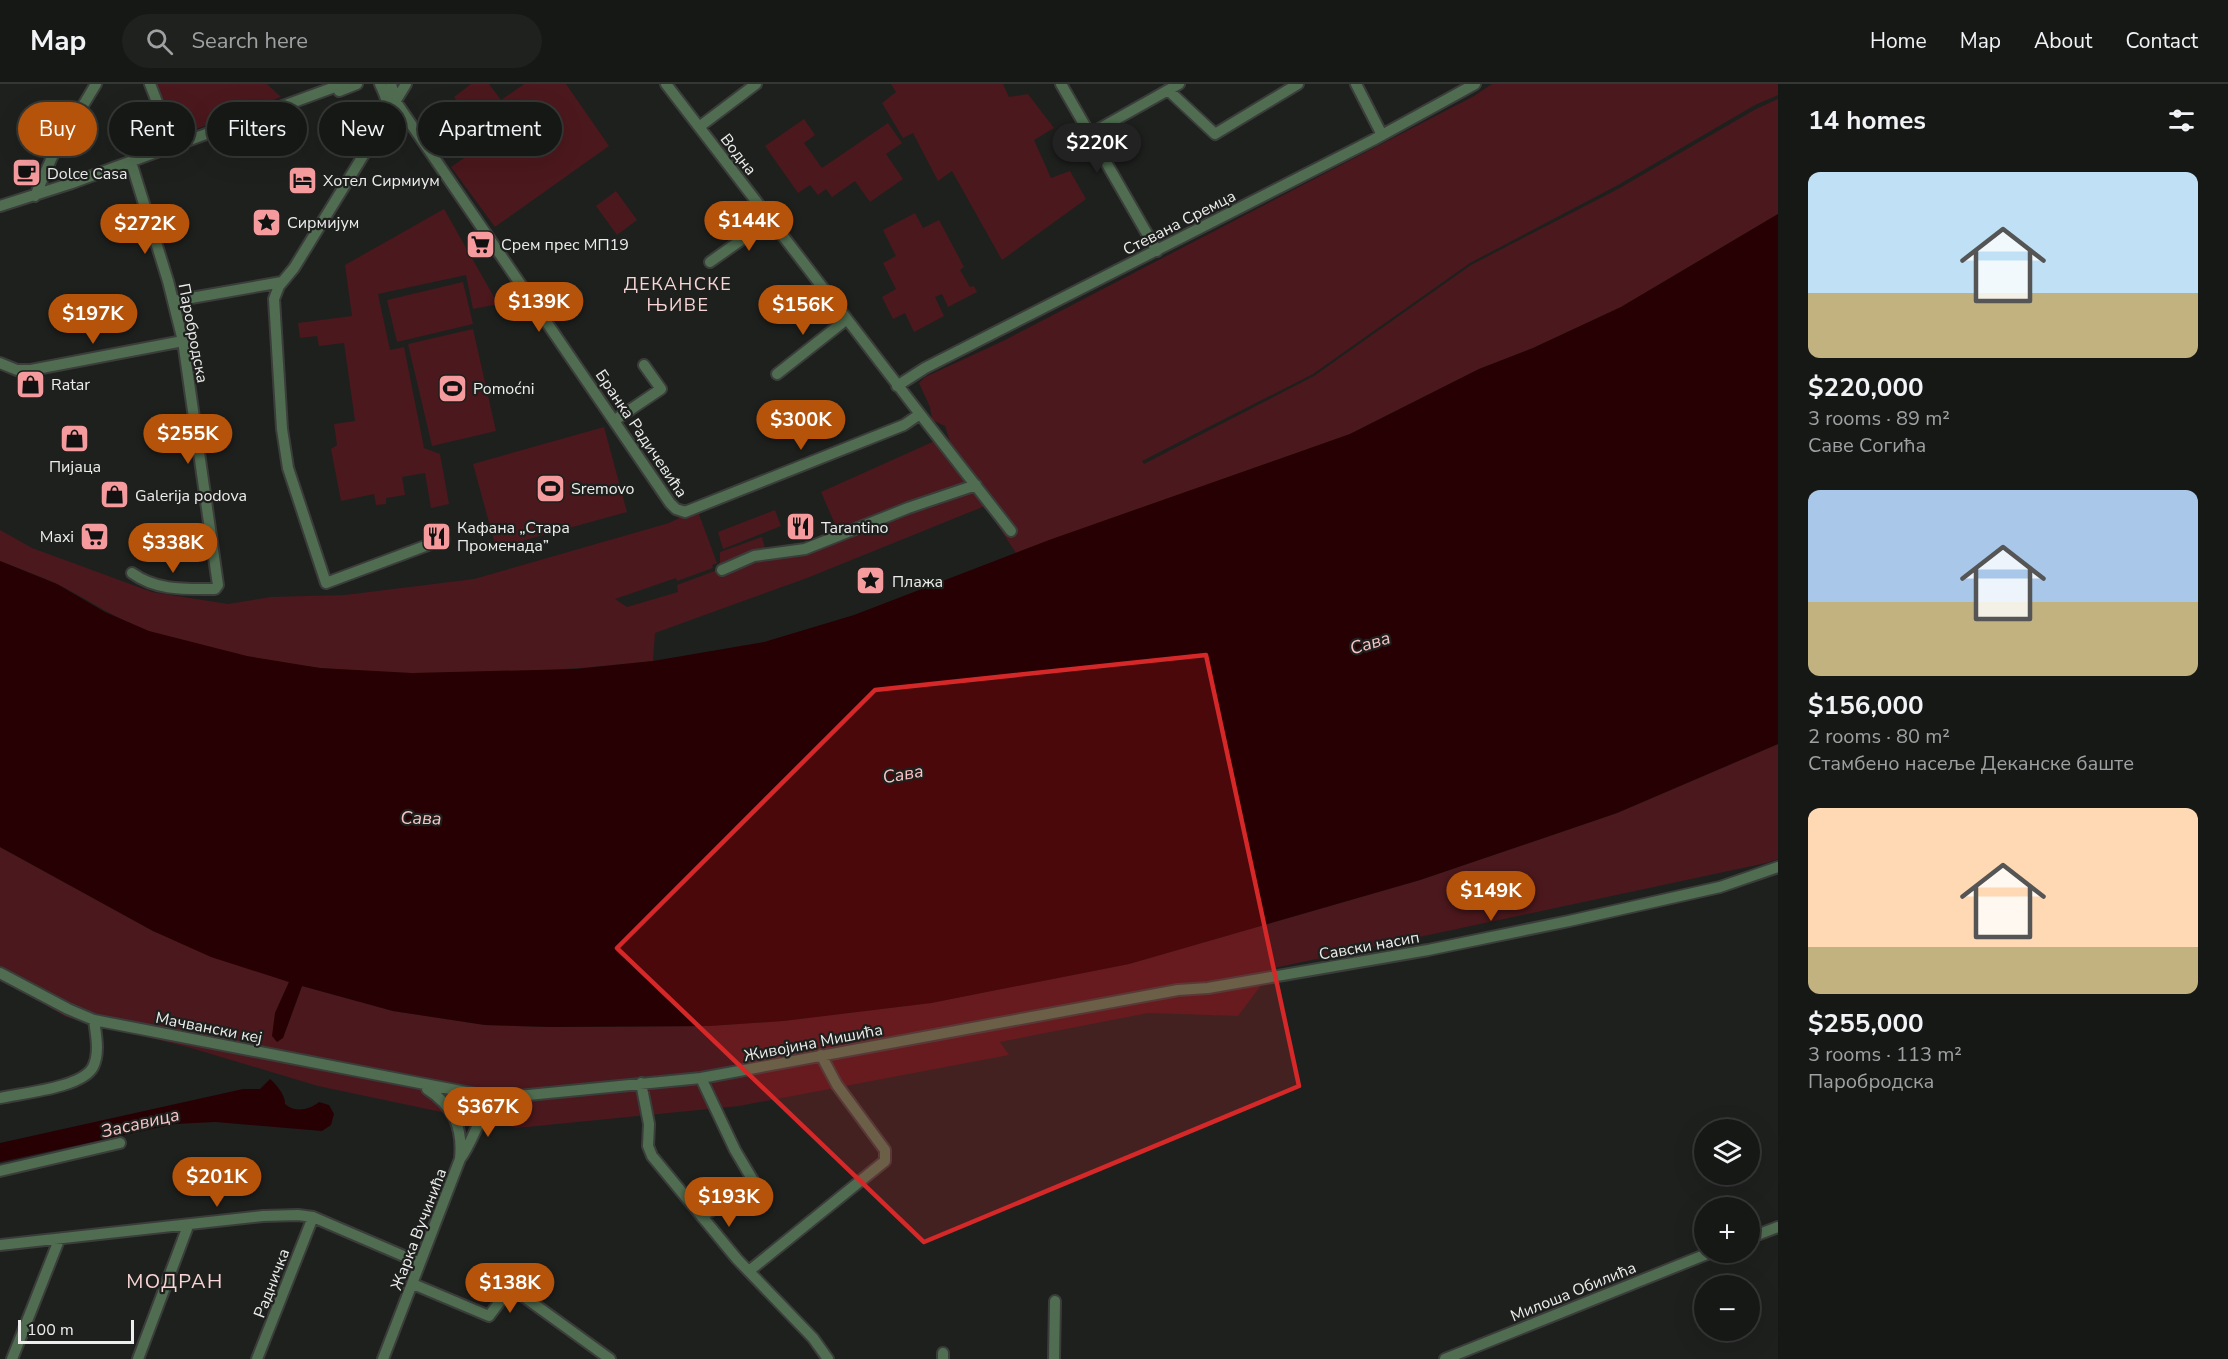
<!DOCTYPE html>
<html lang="en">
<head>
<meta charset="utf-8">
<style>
	body { margin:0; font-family:"Nunito Sans",sans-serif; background:#1f211f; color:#f1f3f6; height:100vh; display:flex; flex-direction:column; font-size:22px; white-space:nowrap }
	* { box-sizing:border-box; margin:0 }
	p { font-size:20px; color:#9ea0a1 }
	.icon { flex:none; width:33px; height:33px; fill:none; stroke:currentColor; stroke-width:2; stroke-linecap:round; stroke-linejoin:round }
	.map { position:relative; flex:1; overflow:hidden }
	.details { display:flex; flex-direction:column; background:#161816; width:450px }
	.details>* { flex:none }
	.banner { position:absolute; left:18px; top:18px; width:570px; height:54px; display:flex; gap:12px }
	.tools { position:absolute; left:1694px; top:1035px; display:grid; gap:12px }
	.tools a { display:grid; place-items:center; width:66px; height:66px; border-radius:50%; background:#161816; box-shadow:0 6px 24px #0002,0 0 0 2px #353735; font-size:30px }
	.scale { position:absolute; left:18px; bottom:15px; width:116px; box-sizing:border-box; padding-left:6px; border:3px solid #ecedec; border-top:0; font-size:16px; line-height:21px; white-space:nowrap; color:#ecedec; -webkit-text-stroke:4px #1e201e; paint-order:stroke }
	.price { position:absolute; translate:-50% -51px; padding:0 14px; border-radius:21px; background:#b45309; color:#fff; font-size:20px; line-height:39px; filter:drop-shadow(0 2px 3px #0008) }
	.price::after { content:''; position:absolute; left:50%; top:36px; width:18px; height:14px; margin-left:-9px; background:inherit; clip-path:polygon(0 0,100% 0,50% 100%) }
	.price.on { background:#222; color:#fff }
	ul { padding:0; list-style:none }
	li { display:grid; align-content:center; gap:12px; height:318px; padding:0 30px }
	li span { display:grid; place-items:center; height:186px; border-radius:12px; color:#555 }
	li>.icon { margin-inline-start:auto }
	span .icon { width:108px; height:108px; fill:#fffc; stroke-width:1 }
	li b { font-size:26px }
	h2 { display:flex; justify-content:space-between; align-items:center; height:72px; padding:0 30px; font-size:26px }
	.pill { padding:0 21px; border-radius:27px; background:#161816; box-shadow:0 6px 24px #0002,0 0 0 2px #353735; font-size:21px; line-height:54px }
	.pill.on { background:#b45309; color:#fff }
	header { display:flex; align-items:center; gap:36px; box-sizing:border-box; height:84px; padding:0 30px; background:#161816; border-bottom:2px solid #353735 }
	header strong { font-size:28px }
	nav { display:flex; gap:33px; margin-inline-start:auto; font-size:21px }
	.search { width:420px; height:54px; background:#1f211f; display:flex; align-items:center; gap:15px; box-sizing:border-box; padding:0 21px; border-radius:33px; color:#9ea0a1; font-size:22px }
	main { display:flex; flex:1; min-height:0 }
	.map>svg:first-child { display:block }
</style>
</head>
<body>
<header>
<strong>Map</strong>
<div class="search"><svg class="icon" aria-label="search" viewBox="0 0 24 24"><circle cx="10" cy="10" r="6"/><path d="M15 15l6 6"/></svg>Search here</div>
<nav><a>Home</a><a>Map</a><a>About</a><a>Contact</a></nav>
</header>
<main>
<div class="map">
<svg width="1778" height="1275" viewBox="0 0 1778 1275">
	<rect width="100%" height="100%" fill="#1e201e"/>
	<!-- green -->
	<path fill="#4b181d" d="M156,0H267L281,13L175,53Z
		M471,0H489L501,16L524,0H566L609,62L495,143L451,83L474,67L451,34L458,19L454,13Z
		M891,0H1003L1009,13L1028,10L1054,44L1034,56L1051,94L1070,87L1086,115L1002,176L952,87L938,97L913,49L903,54L882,19L896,8Z
		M1492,0H1778V11L1755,21L1618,101L1470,179L1313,290L1142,377L1144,380L1314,292L1471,181L1618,105L1756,25L1778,15V130L1621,223L1533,264L1479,285L1350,350L1016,469L985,422L807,494L655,549L653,577C495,594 299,602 148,547C116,535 89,516 59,501C40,492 20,485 0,477V446L32,464L152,508L228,520L271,513L345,511L474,495L669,439L697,425L717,479L712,481L713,484L677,497L676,494L615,515L627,523L678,508L677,501L720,485V468L762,453L765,464L790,470L840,452L821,408L937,356L957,381L945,342L932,336L930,323L919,299L925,293L1001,258L1474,12Z
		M804,35L815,51L804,59L822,84L888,39L902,59L886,70L903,95L870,118L855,97L832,113L826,105L818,111L810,101L798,109L765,62Z
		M616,107L637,136L617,151L596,122Z
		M444,125L498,220L473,225L466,191L378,210L390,266L404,263L424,364L440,370L449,420L431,424L425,389L402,393L405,411L386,414V420L376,421L374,410L341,417L331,365L337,361L334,340L355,337L344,259L319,262L317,252L300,254L298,239L352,232L345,181Z
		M915,129L923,144L939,136L964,183L960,186L970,203L974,202L977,208L948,223L942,210L935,213L944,232L914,248L905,229L893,235L882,213L896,205L883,179L896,172L883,146Z
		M463,198L473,240L397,258L387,216Z
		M473,245L496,347L432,362L408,260Z
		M604,343L627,428L496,464L473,380Z
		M775,426L781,442L723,465L718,448Z
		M1778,660V775L1766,779L1274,884L1238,932L1148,929L1000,958L1009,971L739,1022L517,1044L318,1002L191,964L66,933L0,894V763L153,847L289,898L275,929L283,954L302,902L393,927L485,941L551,943L709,942L783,937L931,919L1129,880L1420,796L1617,729Z"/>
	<!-- water -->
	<path fill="#270004" d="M1778,130V660L1617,729L1420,796L1129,880L931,919L783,937L709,942L551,943L485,941L393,927L302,902L283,954L277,958L272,952L275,929L289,898L211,873L153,847L0,763V477L57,500L105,528L149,547L247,572L320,584L412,589L575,585L653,577L764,558L854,531L1049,456L1350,350L1479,285L1533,264L1621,223Z
		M270,995C276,1000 286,1012 285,1020C295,1029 309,1026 319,1018L329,1021L334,1030L331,1041L322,1047L215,1038L175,1040L0,1078V1059L243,1005H260Z"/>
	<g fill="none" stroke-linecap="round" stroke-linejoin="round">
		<defs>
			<path id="minor" d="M150,0L171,54
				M380,0C386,13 390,21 385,36L294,184L279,202L274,215L282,345L288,384L326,499L444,455
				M391,0L396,18L670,419L676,425L685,428L904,341L920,330L666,0
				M1061,0L1157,167
				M1356,0L1382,51
				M1168,6L1215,50L1298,0
				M339,7L357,0
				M395,18L406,0
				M699,43L756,0
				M1090,50L1179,0
				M131,78L168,197L183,257L218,501L215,505C185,505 157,507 132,489
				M35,112L52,73L96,0
				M0,122L72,99L343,0
				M710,178L771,135
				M174,217L282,198
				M545,233L576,212
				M0,279L17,286H31L183,257
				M777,290L847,235
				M897,302L925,284L1373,56L1475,0
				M920,330L1011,447
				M615,336L661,305L644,281
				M722,486L754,472L805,465L908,424L976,401
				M0,889L68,925L94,936L497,1014L701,994L1178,906L1208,904L1428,866L1569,837L1720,803L1778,783
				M701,994L735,1066L761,1110
				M641,999L649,1040L648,1062L652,1072L737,1175L813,1254L828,1275
				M0,1014C22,1009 82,1004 93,983C100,969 96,951 94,936
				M460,1075C475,1055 478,1030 497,1014
				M0,1087L120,1059
				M702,1133L753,1097
				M1749,1154L1778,1143
				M0,1161L263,1132L298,1131L313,1133L420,1179
				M749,1187L885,1077V1066L837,1001L821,971
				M413,1200L489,1232L507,1208L516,1207L610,1275
				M12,1275L59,1156
				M138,1275L188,1142
				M257,1275L313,1133
				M383,1275L460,1075C463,1044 454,1022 427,1005
				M943,1275V1269
				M1054,1275L1055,1217
				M1445,1275L1712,1168"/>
		</defs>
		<!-- minor casing -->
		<use href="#minor" stroke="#3b3d3b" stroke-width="14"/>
		<!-- minor -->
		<use href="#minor" stroke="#506d51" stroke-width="10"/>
	</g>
	<!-- marked area -->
	<path fill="#d62828" fill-opacity="0.2" stroke="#d62828" stroke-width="4.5" stroke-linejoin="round" d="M1206,571L1299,1002L924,1158L617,864L875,606Z"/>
	<!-- icons -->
	<defs>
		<symbol id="cafe-square" viewBox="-11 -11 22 22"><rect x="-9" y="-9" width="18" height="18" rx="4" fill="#f59b9e" stroke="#1e201e"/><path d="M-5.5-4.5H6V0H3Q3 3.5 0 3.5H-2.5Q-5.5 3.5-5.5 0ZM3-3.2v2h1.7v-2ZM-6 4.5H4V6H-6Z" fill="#111"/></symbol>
		<symbol id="hotel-square" viewBox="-11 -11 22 22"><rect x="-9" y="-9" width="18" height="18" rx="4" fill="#f59b9e" stroke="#1e201e"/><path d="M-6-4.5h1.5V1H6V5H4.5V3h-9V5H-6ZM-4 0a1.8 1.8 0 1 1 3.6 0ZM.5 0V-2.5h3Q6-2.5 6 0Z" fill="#111"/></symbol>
		<symbol id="sight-square" viewBox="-11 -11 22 22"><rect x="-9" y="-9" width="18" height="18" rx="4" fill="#f59b9e" stroke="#1e201e"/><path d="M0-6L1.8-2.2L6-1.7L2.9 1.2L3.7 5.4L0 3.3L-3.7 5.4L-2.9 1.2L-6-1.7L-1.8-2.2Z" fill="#111"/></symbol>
		<symbol id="supermarket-square" viewBox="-11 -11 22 22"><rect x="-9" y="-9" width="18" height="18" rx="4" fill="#f59b9e" stroke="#1e201e"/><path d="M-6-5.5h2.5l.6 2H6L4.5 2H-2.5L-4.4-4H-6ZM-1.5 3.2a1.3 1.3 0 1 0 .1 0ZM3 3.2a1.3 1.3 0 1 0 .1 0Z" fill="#111"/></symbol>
		<symbol id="shop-square" viewBox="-11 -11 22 22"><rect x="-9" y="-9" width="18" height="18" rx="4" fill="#f59b9e" stroke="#1e201e"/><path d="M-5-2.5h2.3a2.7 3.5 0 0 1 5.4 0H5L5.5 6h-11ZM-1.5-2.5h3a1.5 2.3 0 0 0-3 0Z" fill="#111"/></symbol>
		<symbol id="stadium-square" viewBox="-11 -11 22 22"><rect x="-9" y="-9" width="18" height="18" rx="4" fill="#f59b9e" stroke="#1e201e"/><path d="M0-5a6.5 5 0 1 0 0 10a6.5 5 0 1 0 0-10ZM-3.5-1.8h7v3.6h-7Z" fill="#111"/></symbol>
		<symbol id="restaurant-square" viewBox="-11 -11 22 22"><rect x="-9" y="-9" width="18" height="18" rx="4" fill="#f59b9e" stroke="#1e201e"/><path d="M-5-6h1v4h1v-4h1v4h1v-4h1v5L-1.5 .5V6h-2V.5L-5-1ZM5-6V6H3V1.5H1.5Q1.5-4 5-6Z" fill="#111"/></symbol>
	</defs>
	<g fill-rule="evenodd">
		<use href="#cafe-square" x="10" y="72" width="33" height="33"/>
		<use href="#hotel-square" x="286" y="80" width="33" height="33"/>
		<use href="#sight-square" x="250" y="122" width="33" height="33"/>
		<use href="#supermarket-square" x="464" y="144" width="33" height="33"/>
		<use href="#shop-square" x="14" y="284" width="33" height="33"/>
		<use href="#stadium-square" x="436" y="288" width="33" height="33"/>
		<use href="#shop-square" x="58" y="338" width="33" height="33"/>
		<use href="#stadium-square" x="534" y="388" width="33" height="33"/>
		<use href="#shop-square" x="98" y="394" width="33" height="33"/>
		<use href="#restaurant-square" x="784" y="426" width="33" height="33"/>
		<use href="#supermarket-square" x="78" y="436" width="33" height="33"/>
		<use href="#restaurant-square" x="420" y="436" width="33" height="33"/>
		<use href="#sight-square" x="854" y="480" width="33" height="33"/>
	</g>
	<g text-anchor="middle" stroke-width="4.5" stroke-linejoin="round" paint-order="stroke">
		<!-- street labels -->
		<g font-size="16" fill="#ecedec" stroke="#1e201e">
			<text transform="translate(739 70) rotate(52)" y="6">Водна</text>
			<text transform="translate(1179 138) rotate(-27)" y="6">Стевана Сремца</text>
			<text transform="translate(194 249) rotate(79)" y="6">Паробродска</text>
			<text transform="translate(642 349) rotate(56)" y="6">Бранка Радичевића</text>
			<text transform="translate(1369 861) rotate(-10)" y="6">Савски насип</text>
			<text transform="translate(209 943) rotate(11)" y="6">Мачвански кеј</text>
			<text transform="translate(813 958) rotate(-11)" y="6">Живојина Мишића</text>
			<text transform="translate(418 1145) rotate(-69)" y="6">Жарка Вучинића</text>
			<text transform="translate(271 1199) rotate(-69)" y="6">Радничка</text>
			<text transform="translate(1573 1207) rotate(-22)" y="6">Милоша Обилића</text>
		</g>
		<!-- poi labels -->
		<g font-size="16" fill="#ecedec" stroke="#1e201e" text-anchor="start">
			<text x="47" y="95">Dolce Casa</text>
			<text x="323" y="102">Хотел Сирмиум</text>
			<text x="287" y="144">Сирмијум</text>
			<text x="501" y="166">Срем прес МП19</text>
			<text x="51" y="306">Ratar</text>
			<text x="473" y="310">Pomoćni</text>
			<text x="75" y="388" text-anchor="middle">Пијаца</text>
			<text x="571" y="410">Sremovo</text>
			<text x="135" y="417">Galerija podova</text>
			<text x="457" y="449">Кафана „Стара<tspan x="457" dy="18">Променада”</tspan></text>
			<text x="821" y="449">Tarantino</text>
			<text x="74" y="458" text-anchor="end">Maxi</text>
			<text x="892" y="503">Плажа</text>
		</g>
		<!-- neighbourhood labels -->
		<g font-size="18" letter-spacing="1.5" fill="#f9d5d5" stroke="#1e201e">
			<text x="678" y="206">ДЕКАНСКЕ<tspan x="678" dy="21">ЊИВЕ</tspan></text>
		</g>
		<!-- water labels -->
		<g font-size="18" font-style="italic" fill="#fac4c5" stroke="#1e201e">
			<text transform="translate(1370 559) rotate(-17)" y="6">Сава</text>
			<text transform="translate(903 690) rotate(-10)" y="6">Сава</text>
			<text transform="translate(421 734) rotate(1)" y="6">Сава</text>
			<text transform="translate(140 1039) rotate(-13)" y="6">Засавица</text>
		</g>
		<!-- quarter labels -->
		<g font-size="20" letter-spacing="1.5" fill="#f9d5d5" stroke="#1e201e">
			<text x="175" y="1204">МОДРАН</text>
		</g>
	</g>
</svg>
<div class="tools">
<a><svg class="icon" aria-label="layers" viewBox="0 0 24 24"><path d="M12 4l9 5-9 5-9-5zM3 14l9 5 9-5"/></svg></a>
<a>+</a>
<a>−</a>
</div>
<div class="scale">100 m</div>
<b class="price on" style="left:1097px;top:90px">$220K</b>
<b class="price" style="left:749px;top:168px">$144K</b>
<b class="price" style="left:145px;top:171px">$272K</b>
<b class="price" style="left:539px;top:249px">$139K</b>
<b class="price" style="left:803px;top:252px">$156K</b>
<b class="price" style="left:93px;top:261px">$197K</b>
<b class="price" style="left:801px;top:367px">$300K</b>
<b class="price" style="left:188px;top:381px">$255K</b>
<b class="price" style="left:173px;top:490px">$338K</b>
<b class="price" style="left:1491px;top:838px">$149K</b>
<b class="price" style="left:488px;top:1054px">$367K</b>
<b class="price" style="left:217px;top:1124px">$201K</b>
<b class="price" style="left:729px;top:1144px">$193K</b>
<b class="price" style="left:510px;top:1230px">$138K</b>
<div class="banner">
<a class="pill on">Buy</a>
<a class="pill">Rent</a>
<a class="pill">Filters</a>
<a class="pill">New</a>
<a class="pill">Apartment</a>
</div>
</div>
<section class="details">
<h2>14 homes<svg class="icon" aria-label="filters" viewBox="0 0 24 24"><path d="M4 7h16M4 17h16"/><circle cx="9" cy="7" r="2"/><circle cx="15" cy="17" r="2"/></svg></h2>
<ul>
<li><span style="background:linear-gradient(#bfe0f5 65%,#c2b280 0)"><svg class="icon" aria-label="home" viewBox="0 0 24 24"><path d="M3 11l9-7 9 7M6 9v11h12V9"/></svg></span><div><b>$220,000</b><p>3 rooms · 89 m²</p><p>Саве Согића</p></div></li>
<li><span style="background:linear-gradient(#a9c7e8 60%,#c2b280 0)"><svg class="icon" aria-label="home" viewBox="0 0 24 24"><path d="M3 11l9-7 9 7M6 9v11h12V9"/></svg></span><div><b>$156,000</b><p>2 rooms · 80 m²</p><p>Стамбено насеље Деканске баште</p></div></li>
<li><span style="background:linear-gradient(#ffd9b3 75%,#c2b280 0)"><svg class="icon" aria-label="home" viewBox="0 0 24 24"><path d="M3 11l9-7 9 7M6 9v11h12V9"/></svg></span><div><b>$255,000</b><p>3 rooms · 113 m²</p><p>Паробродска</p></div></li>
</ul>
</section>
</main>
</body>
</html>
